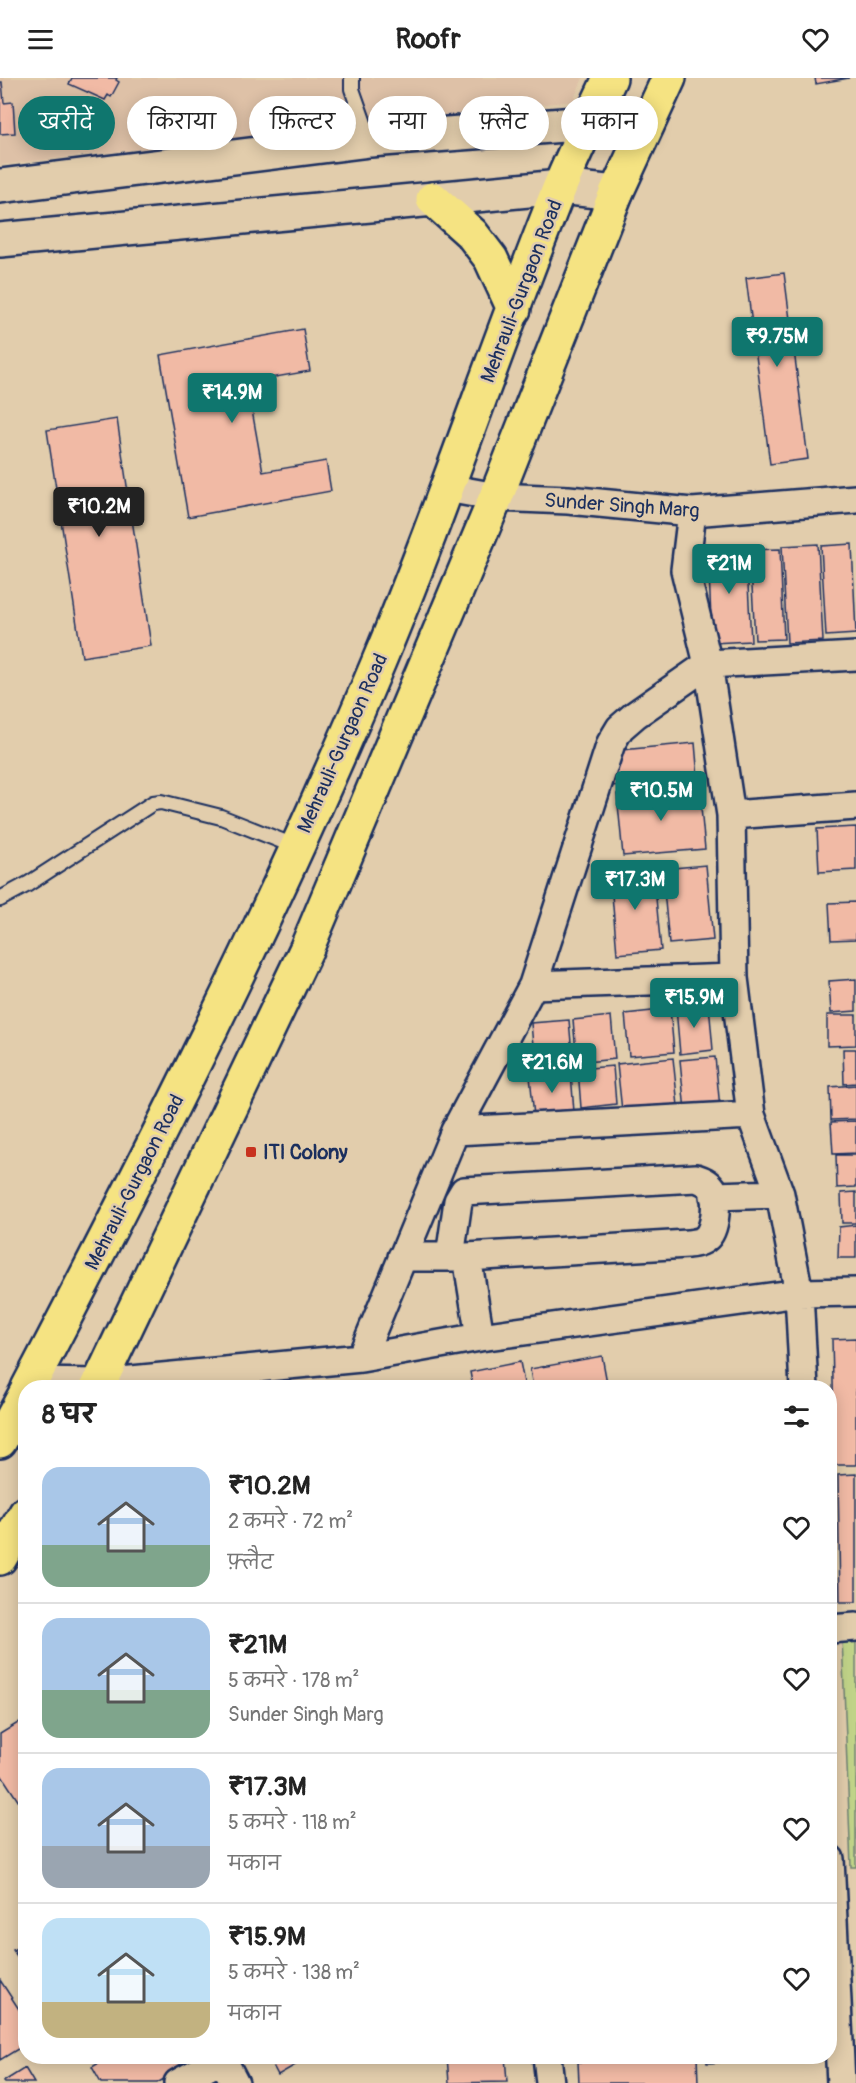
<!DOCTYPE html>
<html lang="hi">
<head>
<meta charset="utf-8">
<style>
	body { margin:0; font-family:Pangolin,"Playpen Sans Deva",sans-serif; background:#f2f2f2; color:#222; height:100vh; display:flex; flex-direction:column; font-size:22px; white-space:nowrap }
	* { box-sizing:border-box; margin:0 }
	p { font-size:20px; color:#767676 }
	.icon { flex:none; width:33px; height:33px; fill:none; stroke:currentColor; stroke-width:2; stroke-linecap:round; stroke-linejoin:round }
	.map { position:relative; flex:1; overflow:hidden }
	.sheet { position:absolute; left:18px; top:1302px; width:819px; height:684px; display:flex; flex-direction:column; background:#fff; border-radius:24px; box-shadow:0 3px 15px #0003 }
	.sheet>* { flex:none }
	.banner { position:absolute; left:18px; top:18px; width:820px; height:54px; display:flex; gap:12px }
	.price { position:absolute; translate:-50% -51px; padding:0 14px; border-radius:6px; background:#0f766e; color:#fff; font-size:20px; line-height:39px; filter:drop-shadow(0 2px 3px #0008) }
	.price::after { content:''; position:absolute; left:50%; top:36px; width:18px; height:14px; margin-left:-9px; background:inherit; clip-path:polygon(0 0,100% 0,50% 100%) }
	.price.active { background:#222; color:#fff }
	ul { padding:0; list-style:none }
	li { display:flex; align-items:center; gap:18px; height:150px; padding:0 24px }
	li+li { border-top:2px solid #e0e0e0 }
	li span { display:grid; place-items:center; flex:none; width:168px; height:120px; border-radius:18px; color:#555 }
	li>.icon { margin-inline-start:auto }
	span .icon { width:72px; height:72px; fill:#fffc; stroke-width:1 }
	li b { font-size:26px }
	h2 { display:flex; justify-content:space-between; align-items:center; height:72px; padding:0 24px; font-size:26px }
	.chip { padding:0 21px; border-radius:27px; background:#fff; box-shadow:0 3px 15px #0003; font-size:21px; line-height:54px }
	.chip.active { background:#0f766e; color:#fff }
	header { display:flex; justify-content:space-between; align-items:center; height:78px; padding:0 24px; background:#fff; font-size:27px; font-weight:800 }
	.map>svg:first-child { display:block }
</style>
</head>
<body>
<header><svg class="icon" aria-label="menu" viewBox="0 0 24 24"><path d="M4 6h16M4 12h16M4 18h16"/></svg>Roofr<svg class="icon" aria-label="heart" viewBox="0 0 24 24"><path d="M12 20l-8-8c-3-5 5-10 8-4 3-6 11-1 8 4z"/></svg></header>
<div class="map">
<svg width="856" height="2005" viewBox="0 0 856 2005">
	<rect width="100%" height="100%" fill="#e2cdac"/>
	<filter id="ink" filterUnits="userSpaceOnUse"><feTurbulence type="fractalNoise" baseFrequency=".0167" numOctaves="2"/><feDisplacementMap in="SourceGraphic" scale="12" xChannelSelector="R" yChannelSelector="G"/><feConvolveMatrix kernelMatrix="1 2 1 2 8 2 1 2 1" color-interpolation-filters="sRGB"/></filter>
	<g filter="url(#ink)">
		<!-- built -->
		<path fill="#dec1a7" d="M0,0H583L573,23L0,87Z"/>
		<!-- green -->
		<path fill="#c0d388" stroke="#6e8173" stroke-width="1.5" d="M856,1558V1789H851L842,1559Z"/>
		<!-- building -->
		<path fill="#f1baa5" stroke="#1b2f5e" stroke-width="1.5" d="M72,0H117L116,2L119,4L111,19L108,17L105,22L69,6Z
			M815,0H849L816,6Z
			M0,4H2L4,25L13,24L15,55L0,56Z
			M784,195L808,381L770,386L746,200Z
			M303,251L310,293L247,304L263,394L326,383L331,413L188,439L160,277Z
			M117,341L151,568L82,579L47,352Z
			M818,466L823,563L787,565L782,468Z
			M852,466L856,556L826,558L821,468Z
			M746,469L751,563L712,565L708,470Z
			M780,471L784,561L755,562L750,472Z
			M695,665L698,700L612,708L611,673Z
			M699,709L705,771L623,778L617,716Z
			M856,749V792L819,794L817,751Z
			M706,787L713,862L669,866L662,791Z
			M653,789L661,872L617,876L610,793Z
			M856,824V861L831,862L829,825Z
			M856,901V933L831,935L829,903Z
			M709,927L713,972L680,976L676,930Z
			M670,931L674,974L629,978L625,936Z
			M827,937H856V967L827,968Z
			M611,938L615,981L577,985L573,942Z
			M569,942L573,987L535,990L531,945Z
			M843,971H856V1005L844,1006Z
			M715,979L720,1030L685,1033L680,982Z
			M673,980L678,1028L622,1033L617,986Z
			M613,988L616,1026L581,1030L578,991Z
			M571,995L574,1034L534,1038L530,998Z
			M856,1007V1041L831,1042L830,1009Z
			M856,1043V1075L833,1076L831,1044Z
			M836,1077H856V1109L837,1110Z
			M856,1114V1145H842L841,1115Z
			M856,1147V1180H838L839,1149Z
			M856,1260V1387H835L832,1261Z
			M602,1278L608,1310H533L530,1291Z
			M520,1284L525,1310H473L470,1294Z
			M856,1396V1524H840L838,1397Z
			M26,1640V1735L0,1695V1656Z
			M26,1864V1892L13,1872Z
			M0,1902L26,1942V1966L0,1982Z
			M111,1978H182L187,1988L157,2005H101L92,1989Z
			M268,1978H311L278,1997Z
			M447,1978H505L507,2004L449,2005Z
			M697,1978L698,2005H579L578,1984Z
			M706,1978H804V1980L707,1985Z
			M25,1990L34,2005H4L3,2004Z"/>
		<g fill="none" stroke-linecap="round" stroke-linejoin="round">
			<defs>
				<path id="lane" d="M352,0V11L370,62
					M0,821L28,806L153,725L161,724L221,739L297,769"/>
				<path id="street" d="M447,410L496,419L568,422L692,434L856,421
					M692,434L685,492L708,586L731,737L734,900L751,1037L780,1116L799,1215L804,1310
					M731,737L856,728
					M533,907L734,900
					M455,1053L751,1037
					M714,1118L780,1116
					M402,1179H467L480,1259
					M450,1179L458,1123L464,1113L696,1100C702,1102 708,1104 712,1110C718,1121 716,1152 706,1160C702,1164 695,1165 688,1166L467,1179
					M361,1280L455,1053L533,907L611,665L620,650L635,637L708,586L856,578
					M31,1304L100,1305L361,1280L480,1259L799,1215L856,1214
					M830,1551L856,1549
					M830,1781L841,2005
					M221,1978L235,2005
					M547,1978L550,2005
					M178,2005L222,1981"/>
				<path id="secondary" d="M0,108L370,62L589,45L647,47
					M0,162L560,109L616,115"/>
				<path id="primary" d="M433,121L472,156L491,181L514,231
					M28,1310C153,1071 275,831 379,583C444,428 496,267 559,111C574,74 593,37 610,0
					M97,1310L306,872L496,419L616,115L669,0
					M0,1363L26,1315
					M0,1480L26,1435"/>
			</defs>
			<!-- lane casing -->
			<use href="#lane" stroke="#1b2f5e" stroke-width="18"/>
			<!-- street casing -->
			<use href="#street" stroke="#1b2f5e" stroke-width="32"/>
			<!-- secondary casing -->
			<use href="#secondary" stroke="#1b2f5e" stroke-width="38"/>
			<!-- primary casing -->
			<use href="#primary" stroke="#1b2f5e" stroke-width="38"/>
			<!-- lane -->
			<use href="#lane" stroke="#e2cdac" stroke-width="14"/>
			<!-- street -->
			<use href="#street" stroke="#e2cdac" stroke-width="27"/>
			<!-- secondary -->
			<use href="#secondary" stroke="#e2cdac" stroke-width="33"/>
			<!-- primary -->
			<use href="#primary" stroke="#f5e382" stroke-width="33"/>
		</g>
	</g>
	<!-- markers -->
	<rect fill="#c8321e" stroke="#e2cdac" stroke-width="2" x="245" y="1068" width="12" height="12" rx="3"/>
	<g text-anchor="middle" stroke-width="5" stroke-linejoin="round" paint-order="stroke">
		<!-- street labels -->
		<g font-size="20" fill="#1b2f5e" stroke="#e2cdac">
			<text transform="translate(521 213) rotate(-69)" y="7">Mehrauli-Gurgaon Road</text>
			<text transform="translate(622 427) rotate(4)" y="7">Sunder Singh Marg</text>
			<text transform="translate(342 665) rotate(-66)" y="7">Mehrauli-Gurgaon Road</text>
			<text transform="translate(134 1104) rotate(-63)" y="7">Mehrauli-Gurgaon Road</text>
		</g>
		<!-- poi labels -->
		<g font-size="20" font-weight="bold" fill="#1b2f5e" stroke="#e2cdac" text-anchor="start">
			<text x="263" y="1081">ITI Colony</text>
		</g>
	</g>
</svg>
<b class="price" style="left:777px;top:290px">₹9.75M</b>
<b class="price" style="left:232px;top:346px">₹14.9M</b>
<b class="price active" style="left:99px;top:460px">₹10.2M</b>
<b class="price" style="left:729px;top:517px">₹21M</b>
<b class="price" style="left:661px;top:744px">₹10.5M</b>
<b class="price" style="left:635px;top:833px">₹17.3M</b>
<b class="price" style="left:694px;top:951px">₹15.9M</b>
<b class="price" style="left:552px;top:1016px">₹21.6M</b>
<div class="banner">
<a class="chip active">खरीदें</a>
<a class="chip">किराया</a>
<a class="chip">फ़िल्टर</a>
<a class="chip">नया</a>
<a class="chip">फ़्लैट</a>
<a class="chip">मकान</a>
</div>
<section class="sheet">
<h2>8 घर<svg class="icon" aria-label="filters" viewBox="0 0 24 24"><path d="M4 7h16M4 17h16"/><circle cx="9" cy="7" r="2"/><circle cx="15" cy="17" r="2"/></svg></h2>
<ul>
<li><span style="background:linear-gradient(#a9c7e8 65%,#7fa58c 0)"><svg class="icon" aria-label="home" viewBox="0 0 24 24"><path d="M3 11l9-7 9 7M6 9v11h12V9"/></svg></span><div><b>₹10.2M</b><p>2 कमरे · 72 m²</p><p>फ़्लैट</p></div><svg class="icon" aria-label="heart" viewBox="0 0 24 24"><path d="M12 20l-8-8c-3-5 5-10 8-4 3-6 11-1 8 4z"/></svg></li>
<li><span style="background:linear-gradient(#a9c7e8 60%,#7fa58c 0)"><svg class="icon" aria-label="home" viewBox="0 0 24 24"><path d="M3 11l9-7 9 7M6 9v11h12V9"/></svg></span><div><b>₹21M</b><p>5 कमरे · 178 m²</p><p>Sunder Singh Marg</p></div><svg class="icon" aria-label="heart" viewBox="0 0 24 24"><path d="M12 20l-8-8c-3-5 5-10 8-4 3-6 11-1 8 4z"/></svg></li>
<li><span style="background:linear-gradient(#a9c7e8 65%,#9aa5b1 0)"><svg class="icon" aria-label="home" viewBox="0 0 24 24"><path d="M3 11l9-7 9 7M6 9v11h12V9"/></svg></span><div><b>₹17.3M</b><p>5 कमरे · 118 m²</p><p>मकान</p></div><svg class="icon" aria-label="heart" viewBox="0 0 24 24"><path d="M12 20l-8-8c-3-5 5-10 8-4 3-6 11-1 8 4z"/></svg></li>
<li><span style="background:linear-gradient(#bfe0f5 70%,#c2b280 0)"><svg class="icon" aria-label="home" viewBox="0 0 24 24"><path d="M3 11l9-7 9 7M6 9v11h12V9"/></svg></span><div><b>₹15.9M</b><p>5 कमरे · 138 m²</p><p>मकान</p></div><svg class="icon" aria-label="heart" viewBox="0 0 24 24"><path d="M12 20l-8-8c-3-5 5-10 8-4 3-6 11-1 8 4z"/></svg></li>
</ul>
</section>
</div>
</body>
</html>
